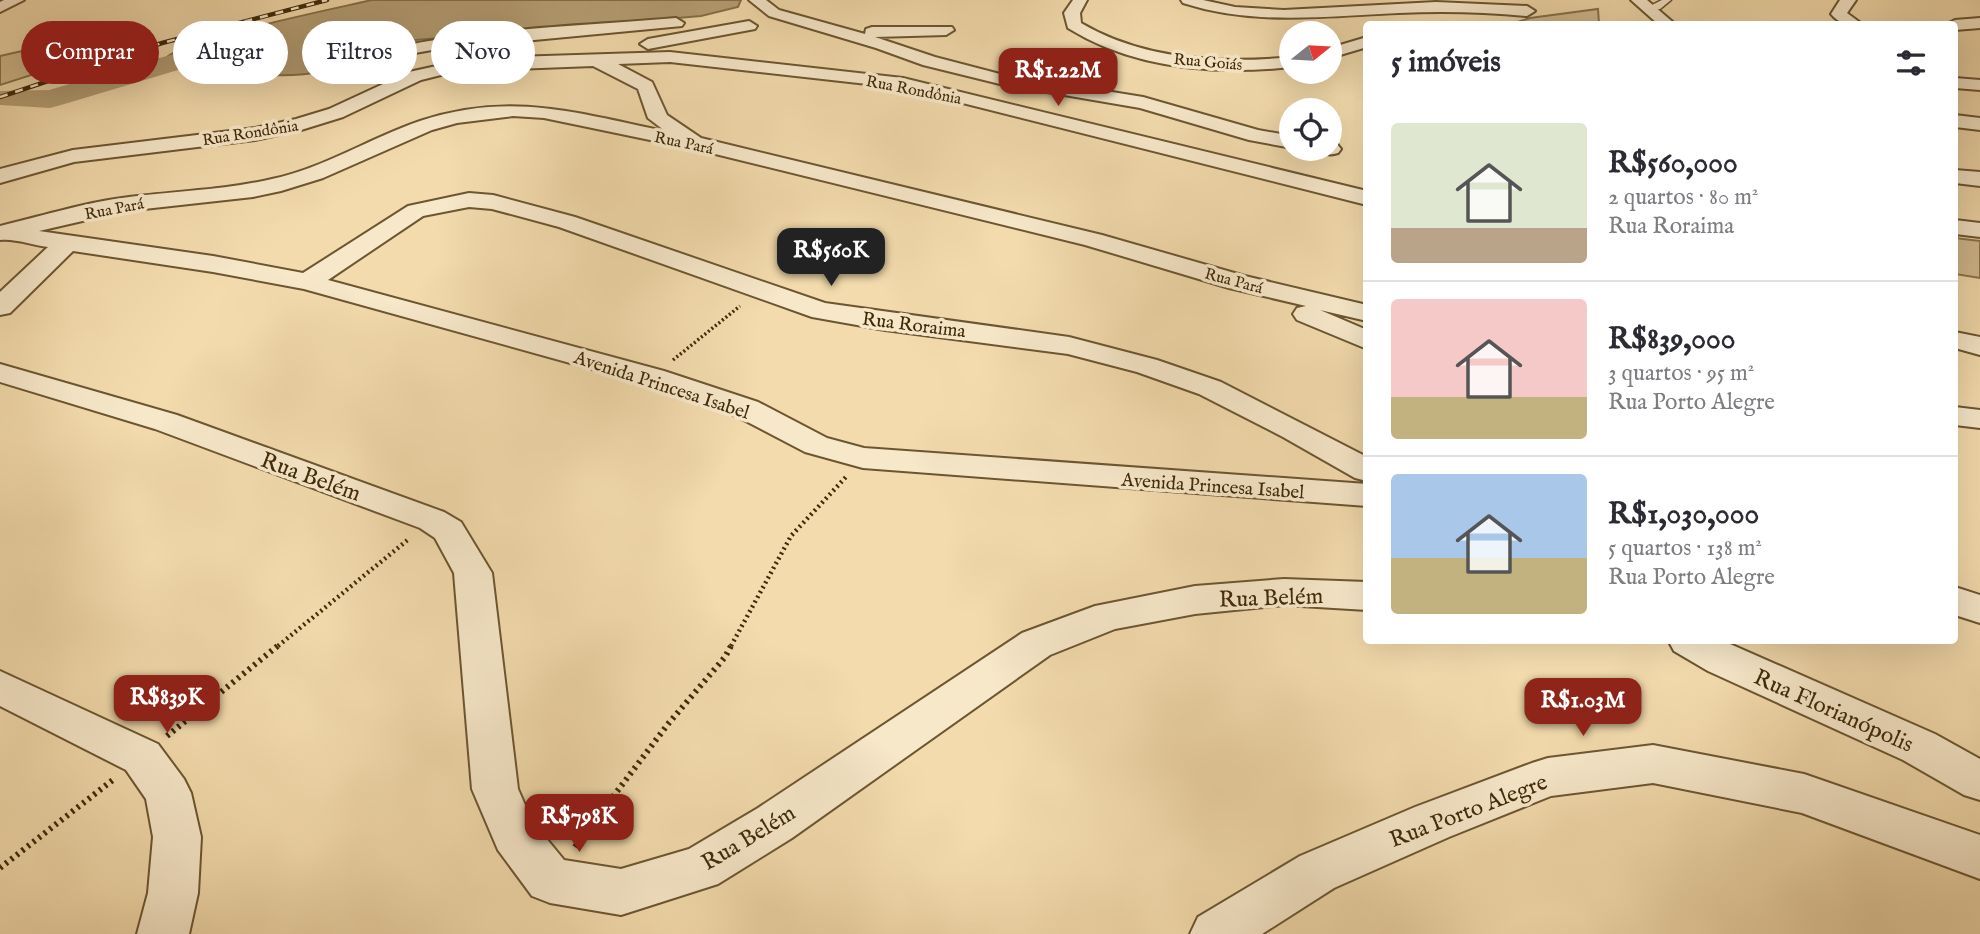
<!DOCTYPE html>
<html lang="pt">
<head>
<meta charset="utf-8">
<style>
	body { margin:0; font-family:"IM FELL English",serif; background:#f2f2f3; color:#2b2b33; height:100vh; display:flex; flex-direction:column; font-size:26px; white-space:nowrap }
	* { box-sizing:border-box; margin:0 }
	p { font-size:23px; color:#7c7c81 }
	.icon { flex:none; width:38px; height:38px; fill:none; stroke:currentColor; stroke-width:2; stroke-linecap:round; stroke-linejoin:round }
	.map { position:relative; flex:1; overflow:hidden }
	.drawer { position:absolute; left:1363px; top:21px; width:595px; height:623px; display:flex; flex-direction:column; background:#fff; border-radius:7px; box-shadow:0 7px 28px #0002 }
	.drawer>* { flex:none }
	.banner { position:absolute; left:21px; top:21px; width:665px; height:63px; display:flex; gap:14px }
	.needle { width:46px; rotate:72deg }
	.buttons { position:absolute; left:1279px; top:21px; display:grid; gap:14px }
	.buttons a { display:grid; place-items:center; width:63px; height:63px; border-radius:50%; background:#fff; box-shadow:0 7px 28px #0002; font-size:35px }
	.price { position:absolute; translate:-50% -60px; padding:0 16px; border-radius:14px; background:#8f2418; color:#fff; font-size:23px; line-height:46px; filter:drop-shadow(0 2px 4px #0008) }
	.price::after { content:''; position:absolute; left:50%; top:42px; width:21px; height:16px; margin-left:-10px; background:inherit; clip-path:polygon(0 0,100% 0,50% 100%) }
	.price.selected { background:#222; color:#fff }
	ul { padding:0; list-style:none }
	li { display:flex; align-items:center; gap:21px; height:175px; padding:0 28px }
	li+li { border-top:2px solid #e1e1e2 }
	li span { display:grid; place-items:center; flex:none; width:196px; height:140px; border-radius:7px; color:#555 }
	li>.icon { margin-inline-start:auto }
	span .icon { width:84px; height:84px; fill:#fffc; stroke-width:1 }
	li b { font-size:30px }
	h2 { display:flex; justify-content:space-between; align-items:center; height:84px; padding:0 28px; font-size:30px }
	.chip { padding:0 24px; border-radius:32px; background:#fff; box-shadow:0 7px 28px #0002; font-size:24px; line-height:63px }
	.chip.selected { background:#8f2418; color:#fff }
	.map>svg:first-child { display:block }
</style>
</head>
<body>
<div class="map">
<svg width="1980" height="934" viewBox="0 0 1980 934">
	<rect width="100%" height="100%" fill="#f3dbad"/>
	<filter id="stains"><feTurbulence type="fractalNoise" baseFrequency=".00286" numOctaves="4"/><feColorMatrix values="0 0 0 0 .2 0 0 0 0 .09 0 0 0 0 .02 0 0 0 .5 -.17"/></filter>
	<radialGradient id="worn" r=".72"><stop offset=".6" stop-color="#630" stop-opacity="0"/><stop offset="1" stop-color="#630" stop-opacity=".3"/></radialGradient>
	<!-- green -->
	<path fill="#d4bd91" stroke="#8a744c" stroke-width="2" d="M1598,9L1599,24H1511L1530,18Z
		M96,29L147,38L0,85V56L44,46Z
		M1955,238L1980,241V278L1955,274Z"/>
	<!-- water -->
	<path fill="#b69f75" stroke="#867049" stroke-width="2" d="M372,0H741L738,7L701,16L416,40C383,47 355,63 323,71C278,82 210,70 166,58C184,39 338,8 372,0Z"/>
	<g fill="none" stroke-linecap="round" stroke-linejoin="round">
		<!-- river -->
		<path fill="#b69f75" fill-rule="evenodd" d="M215,42L225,44L229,50L225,56L61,105L50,108L0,105V91L49,90Z"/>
		<defs>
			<path id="lane" d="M1662,0H1671L1660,9L1648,11L1644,9Z"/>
			<path id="street" d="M4,0H24L0,12V2Z
				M749,0H766L779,10L865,34L866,29L872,27H952L954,30L946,35L875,37L935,57L1000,74L1143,97L1258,130L1292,136V148L1249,140L1140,108L1000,84L923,65L876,48L769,16Z
				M1073,0H1087L1080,13L1081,23C1144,60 1221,64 1292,57V67C1216,75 1134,69 1068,28L1064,13Z
				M1181,0H1203L1235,7L1284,10L1436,2L1527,6L1535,11L1527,16C1484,12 1442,11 1399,13C1325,16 1255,26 1183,3Z
				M1631,0H1647L1675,24H1658Z
				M1840,0H1856L1847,13L1862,24C1849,24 1840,25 1831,14Z
				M676,18L684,23L682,26L438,49L386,58L341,73L332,68L335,64C444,28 562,28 676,18Z
				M1980,18V28L1955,30V24H1947L1955,20Z
				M749,21L757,26L755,29L648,49L640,44L648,39Z
				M1367,37V47L1330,58V48Z
				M670,52L903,78L1367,191V205L903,88L670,62L618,64L652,82L667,115L701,138L1102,235L1245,276L1367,305V321L1320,310L1367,330V349L1297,320L1293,314L1297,308L1306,306L1229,288L1085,245L703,151L544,118L513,116L457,123L432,130L323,178L281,191L253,197L126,211L39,231L213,256L303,273L408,206L469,193L493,195L575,217L825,303L1069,337L1157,360L1221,382L1367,457V481L1355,478L1283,437L1199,394L1137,372L1068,354L885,330L812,317L559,227L492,209L469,207L423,216L328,280L664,371L758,402L827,438L864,448L1367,484V506L863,468L805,452L736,416L642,383L304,289L213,272L73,251L10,313L0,315V292L48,247C32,245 14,238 0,240V226C42,216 86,202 129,197C177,191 225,190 272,179C324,168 370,138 420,121C510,91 576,113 665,131L648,118L638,89L593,66L490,70L441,75L421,80L343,117L301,130L255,140L74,162L0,183V169L73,150L255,128L296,119L329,109L409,72L441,65L514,57Z
				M1955,78L1980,80V90L1955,88Z
				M1955,115L1980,118V130L1955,127Z
				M1330,142L1337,144L1341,149L1338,153C1331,155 1325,156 1320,149H1330Z
				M1955,170L1980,172V186L1955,183Z
				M1955,220L1980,223V237L1955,234Z
				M1955,332L1980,337V355L1955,348Z
				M0,364L177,415L444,512L461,522L492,573L518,789L532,821L564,860L621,869L689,849L758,808L1022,633L1095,606L1195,586L1284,579L1367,582V610L1284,605L1195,614L1115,629L1050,655L792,838L718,884L621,915L550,903L532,896L498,850L472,789L454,573L435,538L420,528L155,429L0,382Z
				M1955,407L1980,410V428L1955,425Z
				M1955,587L1980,595V623L1955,615Z
				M1668,640H1721L1935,734L1980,759V800L1964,795L1903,760L1708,671L1674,651Z
				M0,671L158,744L184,779L191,793L201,837L198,893L189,934H137L148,893L153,837L146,799L126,770L0,706Z
				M1653,745L1804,774L1980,835V879L1802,813L1653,783L1551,796L1449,837L1334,888L1262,934H1190L1198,917L1300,856L1415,807L1532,763L1548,758Z"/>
		</defs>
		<!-- lane casing -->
		<use href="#lane" stroke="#6c5631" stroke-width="3"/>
		<!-- street casing -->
		<use href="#street" stroke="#6c5631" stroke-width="4"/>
		<!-- path-far2 -->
		<path stroke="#3f2a08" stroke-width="3.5" stroke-dasharray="2 2.5" stroke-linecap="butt" d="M673,360L740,306"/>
		<!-- path-far1 -->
		<path stroke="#3f2a08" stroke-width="4.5" stroke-dasharray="2 3.5" stroke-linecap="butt" d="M278,646L410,538
			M731,646L791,536L846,477"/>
		<!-- path -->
		<path stroke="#3f2a08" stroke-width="6" stroke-dasharray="2.5 4.5" stroke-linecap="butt" d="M167,736L280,644
			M575,847L668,724L725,657L732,644
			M0,868L114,779"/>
		<!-- lane -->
		<use href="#lane" fill="#f7e8ca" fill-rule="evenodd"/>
		<!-- street -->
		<use href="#street" fill="#f7e8ca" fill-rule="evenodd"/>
		<defs>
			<path id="rail" d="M0,97L162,43L327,0"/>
		</defs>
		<!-- rail casing -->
		<use href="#rail" stroke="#3f2a08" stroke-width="4.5"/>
		<!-- rail -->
		<use href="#rail" stroke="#f7e8ca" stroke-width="2.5" stroke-dasharray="8" stroke-linecap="butt"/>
	</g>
	<g text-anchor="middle" stroke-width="7" stroke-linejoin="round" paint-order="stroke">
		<!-- far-street labels -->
		<g font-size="16" fill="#3f2a08" stroke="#f7e8ca">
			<text transform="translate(1208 61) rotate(5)" y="6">Rua Goiás</text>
			<text transform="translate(914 89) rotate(11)" y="6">Rua Rondônia</text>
			<text transform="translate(250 132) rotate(-9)" y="6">Rua Rondônia</text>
			<text transform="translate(684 142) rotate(12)" y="6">Rua Pará</text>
			<text transform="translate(114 208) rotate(-11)" y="6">Rua Pará</text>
			<text transform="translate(1234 280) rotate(15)" y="6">Rua Pará</text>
		</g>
		<!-- street labels -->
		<g font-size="19" fill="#3f2a08" stroke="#f7e8ca">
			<text transform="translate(914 324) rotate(7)" y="7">Rua Roraima</text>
			<text transform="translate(662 384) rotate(18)" y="7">Avenida Princesa Isabel</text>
			<text transform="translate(1213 485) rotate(4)" y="7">Avenida Princesa Isabel</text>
		</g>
		<!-- near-street labels -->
		<g font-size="23" fill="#3f2a08" stroke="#f7e8ca">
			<text transform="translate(311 476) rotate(20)" y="8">Rua Belém</text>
			<text transform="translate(1271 597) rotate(-2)" y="8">Rua Belém</text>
			<text transform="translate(1834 710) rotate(24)" y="8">Rua Florianópolis</text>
			<text transform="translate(1468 810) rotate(-21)" y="8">Rua Porto Alegre</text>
			<text transform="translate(748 837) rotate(-31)" y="8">Rua Belém</text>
		</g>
	</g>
	<rect width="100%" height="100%" filter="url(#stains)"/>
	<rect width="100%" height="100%" fill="url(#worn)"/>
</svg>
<div class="buttons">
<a><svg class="needle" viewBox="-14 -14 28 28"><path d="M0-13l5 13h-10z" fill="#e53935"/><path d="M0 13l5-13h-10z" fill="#7c7c81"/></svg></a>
<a><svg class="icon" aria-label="locate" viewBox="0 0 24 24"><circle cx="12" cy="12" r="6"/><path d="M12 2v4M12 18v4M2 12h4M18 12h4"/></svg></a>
</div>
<b class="price" style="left:1058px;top:108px">R$1.22M</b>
<b class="price selected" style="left:831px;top:288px">R$560K</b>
<b class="price" style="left:167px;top:735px">R$839K</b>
<b class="price" style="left:1583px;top:738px">R$1.03M</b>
<b class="price" style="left:579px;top:854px">R$798K</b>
<div class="banner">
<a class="chip selected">Comprar</a>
<a class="chip">Alugar</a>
<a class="chip">Filtros</a>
<a class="chip">Novo</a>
</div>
<section class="drawer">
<h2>5 imóveis<svg class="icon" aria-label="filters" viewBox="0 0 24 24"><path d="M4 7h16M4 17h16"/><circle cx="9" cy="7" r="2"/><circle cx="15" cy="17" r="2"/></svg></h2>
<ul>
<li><span style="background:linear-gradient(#dfe7d0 75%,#b9a48a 0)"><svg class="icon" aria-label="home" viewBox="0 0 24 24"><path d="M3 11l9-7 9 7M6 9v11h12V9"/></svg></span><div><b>R$560,000</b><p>2 quartos · 80 m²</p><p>Rua Roraima</p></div></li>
<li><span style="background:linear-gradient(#f6c9c9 70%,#c2b280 0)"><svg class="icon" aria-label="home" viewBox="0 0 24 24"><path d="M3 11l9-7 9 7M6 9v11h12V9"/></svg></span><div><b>R$839,000</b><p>3 quartos · 95 m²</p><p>Rua Porto Alegre</p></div></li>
<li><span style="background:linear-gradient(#a9c7e8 60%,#c2b280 0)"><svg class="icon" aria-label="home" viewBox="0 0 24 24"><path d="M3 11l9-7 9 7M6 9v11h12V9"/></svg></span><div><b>R$1,030,000</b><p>5 quartos · 138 m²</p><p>Rua Porto Alegre</p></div></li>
</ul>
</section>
</div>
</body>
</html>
